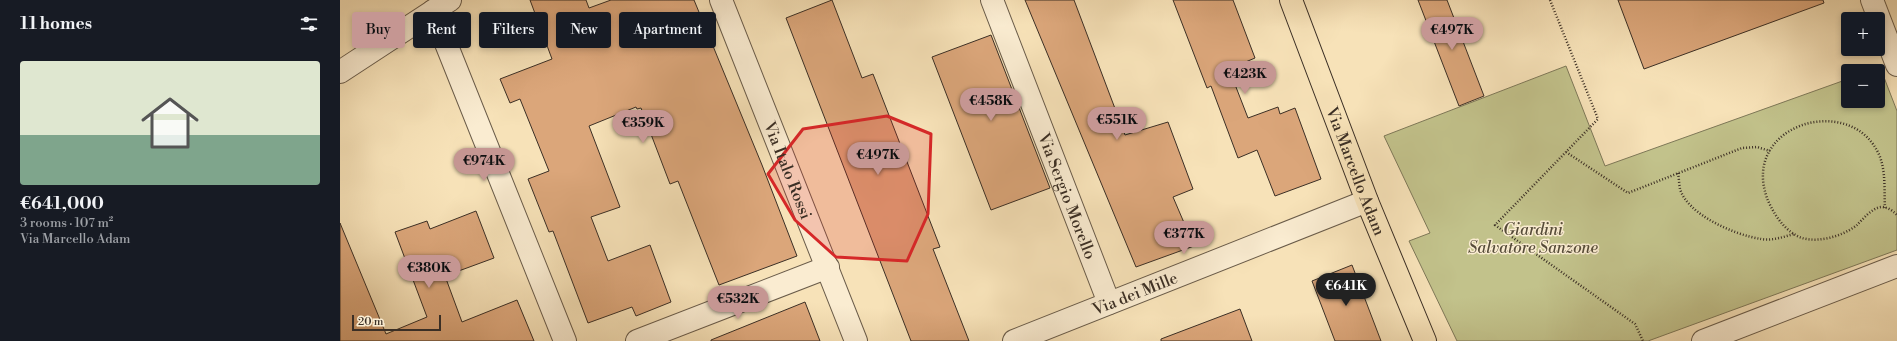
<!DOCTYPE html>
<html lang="en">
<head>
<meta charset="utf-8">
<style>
	body { margin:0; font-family:"Libre Bodoni",serif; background:#20242c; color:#f1f3f6; height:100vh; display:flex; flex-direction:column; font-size:15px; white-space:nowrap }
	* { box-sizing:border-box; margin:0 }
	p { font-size:13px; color:#9ea1a6 }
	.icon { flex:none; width:22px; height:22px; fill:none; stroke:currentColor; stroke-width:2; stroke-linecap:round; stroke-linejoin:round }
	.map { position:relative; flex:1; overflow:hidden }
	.panel { display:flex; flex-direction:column; background:#171b24; width:340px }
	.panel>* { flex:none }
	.banner { position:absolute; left:12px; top:12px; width:380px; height:36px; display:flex; gap:8px }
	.buttons { position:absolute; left:1501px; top:12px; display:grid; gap:8px }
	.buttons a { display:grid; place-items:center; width:44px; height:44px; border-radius:4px; background:#171b24; box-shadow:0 2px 6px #0003; font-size:20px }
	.scale { position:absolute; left:12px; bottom:10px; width:89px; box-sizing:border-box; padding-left:4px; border:2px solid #3b2f25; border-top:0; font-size:11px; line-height:14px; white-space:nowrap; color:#3b2f25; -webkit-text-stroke:3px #faecd1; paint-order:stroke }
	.price { position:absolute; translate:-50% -34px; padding:0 9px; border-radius:14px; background:#c59692; color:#111; font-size:13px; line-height:26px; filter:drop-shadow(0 1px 2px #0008) }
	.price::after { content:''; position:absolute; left:50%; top:24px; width:12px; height:9px; margin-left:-6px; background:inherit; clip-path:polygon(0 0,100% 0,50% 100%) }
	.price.selected { background:#222; color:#fff }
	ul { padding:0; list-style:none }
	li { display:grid; align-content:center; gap:8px; height:212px; padding:0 20px }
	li+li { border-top:1px solid #363941 }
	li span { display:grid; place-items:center; height:124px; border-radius:4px; color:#555 }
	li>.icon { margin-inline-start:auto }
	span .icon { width:72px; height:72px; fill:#fffc; stroke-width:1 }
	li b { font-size:17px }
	h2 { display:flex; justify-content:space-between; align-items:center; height:48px; padding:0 20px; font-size:17px }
	.tag { padding:0 14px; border-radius:4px; background:#171b24; box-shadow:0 2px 6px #0003; font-size:14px; line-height:36px }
	.tag.selected { background:#c59692; color:#111 }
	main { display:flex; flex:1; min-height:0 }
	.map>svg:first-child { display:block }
</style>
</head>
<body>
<main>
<section class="panel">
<h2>11 homes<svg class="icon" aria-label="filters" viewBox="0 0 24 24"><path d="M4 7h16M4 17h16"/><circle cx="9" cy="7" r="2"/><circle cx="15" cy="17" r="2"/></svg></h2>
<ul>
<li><span style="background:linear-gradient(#dfe7d0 60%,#7fa58c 0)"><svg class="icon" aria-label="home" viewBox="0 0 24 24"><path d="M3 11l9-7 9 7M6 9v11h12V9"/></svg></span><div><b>€641,000</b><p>3 rooms · 107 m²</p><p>Via Marcello Adam</p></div></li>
</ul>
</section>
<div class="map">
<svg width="1557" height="341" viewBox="0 0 1557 341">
	<rect width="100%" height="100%" fill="#f7e2b8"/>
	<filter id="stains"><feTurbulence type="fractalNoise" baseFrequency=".005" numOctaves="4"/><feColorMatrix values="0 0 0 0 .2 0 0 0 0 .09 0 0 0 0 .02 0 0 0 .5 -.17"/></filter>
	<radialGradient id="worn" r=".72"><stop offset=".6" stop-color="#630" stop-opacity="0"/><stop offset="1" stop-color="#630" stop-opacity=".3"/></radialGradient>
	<!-- green -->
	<path fill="#c2c28b" stroke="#7e7858" d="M1226,66L1265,166L1508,79V101H1538V71H1530L1540,67L1557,111V250L1308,341H1117L1069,241L1090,233L1044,136Z"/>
	<!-- building -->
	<path fill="#dba67a" stroke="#3b2f25" d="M190,0H246L249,8L271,0H354L422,165L457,256L379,285L338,181L330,184L301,108L297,109L296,107L249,126L280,207L251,217L268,261L310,245L331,302L296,316L292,307L248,323L213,231L209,232L188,179L209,171L180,99L170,103L160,79L212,59Z
		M492,0L522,78L533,74L600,247L593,249L629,341H571L446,18Z
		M685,0H734L785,135L828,122L853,189L833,197L854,246L796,267Z
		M833,0H893L915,58L889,69L908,118L938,107L940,114L955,108L981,179L935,196L917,150L898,158L871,86L867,88Z
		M1078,0H1107L1144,96L1119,106Z
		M1278,0H1483L1484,3L1304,69Z
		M651,35L710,188L651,210L592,57Z
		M136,211L154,258L105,276L122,322L177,300L194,341H0V223L46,334L87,317L55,232L87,221L90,229Z
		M1012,265L1041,341H995L972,281Z
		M465,302L480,341H371V340Z
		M900,309L912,341H821V339Z"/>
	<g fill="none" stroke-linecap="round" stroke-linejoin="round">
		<defs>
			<g id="minor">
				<path id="s1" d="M381,0L516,341"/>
				<path id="s2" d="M652,0L769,303"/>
				<path d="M1532,0L1557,65"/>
				<path d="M93,11L225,341"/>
				<path d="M0,72L110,0"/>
				<path d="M297,341L488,267"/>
				<path id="s3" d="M674,341L1027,201"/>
				<path d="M1363,341L1557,266"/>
			</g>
			<g id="primary">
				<path id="s4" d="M951,0L1027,201L1085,341"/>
			</g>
		</defs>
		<!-- minor casing -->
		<use href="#minor" stroke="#6a5c4a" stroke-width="24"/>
		<!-- primary casing -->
		<use href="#primary" stroke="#3b2f25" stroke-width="24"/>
		<!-- path -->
		<path stroke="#3b2f25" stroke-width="2.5" stroke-dasharray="1 2" stroke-linecap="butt" d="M1210,0L1258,119L1155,225L1295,324L1303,341
			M1226,152L1288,193L1402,148L1417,147L1430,151
			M1338,173C1339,178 1339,184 1340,189C1348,215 1395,235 1421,239C1432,241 1443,237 1454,234
			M1545,208C1544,192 1546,173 1540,157C1514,91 1400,123 1427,198C1432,211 1442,227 1454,234C1471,246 1502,237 1517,225C1523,219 1532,208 1541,207C1547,207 1552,210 1557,215"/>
		<!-- minor -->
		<use href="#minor" stroke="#faecd1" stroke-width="22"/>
		<!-- primary -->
		<use href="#primary" stroke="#f7e2b8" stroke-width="22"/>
	</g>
	<!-- marked area -->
	<path fill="#d62828" fill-opacity="0.2" stroke="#d62828" stroke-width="3" stroke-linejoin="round" d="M547,116L591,134L588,214L567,261L496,257L455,220L428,174L463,129Z"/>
	<g text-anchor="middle" stroke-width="3" stroke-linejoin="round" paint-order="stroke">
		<!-- street labels -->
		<g font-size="16" fill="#3b2f25" stroke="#faecd1">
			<text dy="6" stroke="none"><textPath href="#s1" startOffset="183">Via Italo Rossi</textPath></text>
			<text dy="6" stroke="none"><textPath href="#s4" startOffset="183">Via Marcello Adam</textPath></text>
			<text dy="6" stroke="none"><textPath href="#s2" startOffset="210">Via Sergio Morello</textPath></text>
			<text dy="6" stroke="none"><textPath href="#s3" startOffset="130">Via dei Mille</textPath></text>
		</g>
		<!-- park labels -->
		<g font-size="16" font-style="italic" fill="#564c39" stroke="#faecd1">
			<text x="1193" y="235">Giardini<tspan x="1193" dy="18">Salvatore Sanzone</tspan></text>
		</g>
	</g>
	<rect width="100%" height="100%" filter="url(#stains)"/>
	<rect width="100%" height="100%" fill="url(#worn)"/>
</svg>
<div class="buttons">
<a>+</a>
<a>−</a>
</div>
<div class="scale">20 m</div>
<b class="price" style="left:1112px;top:51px">€497K</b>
<b class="price" style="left:905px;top:95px">€423K</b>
<b class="price" style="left:651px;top:122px">€458K</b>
<b class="price" style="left:777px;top:141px">€551K</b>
<b class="price" style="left:303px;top:144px">€359K</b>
<b class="price" style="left:538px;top:176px">€497K</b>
<b class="price" style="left:144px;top:182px">€974K</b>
<b class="price" style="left:844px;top:255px">€377K</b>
<b class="price" style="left:89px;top:289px">€380K</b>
<b class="price selected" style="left:1006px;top:307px">€641K</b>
<b class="price" style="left:398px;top:320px">€532K</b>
<div class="banner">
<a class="tag selected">Buy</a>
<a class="tag">Rent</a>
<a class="tag">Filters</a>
<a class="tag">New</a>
<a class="tag">Apartment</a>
</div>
</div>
</main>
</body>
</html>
